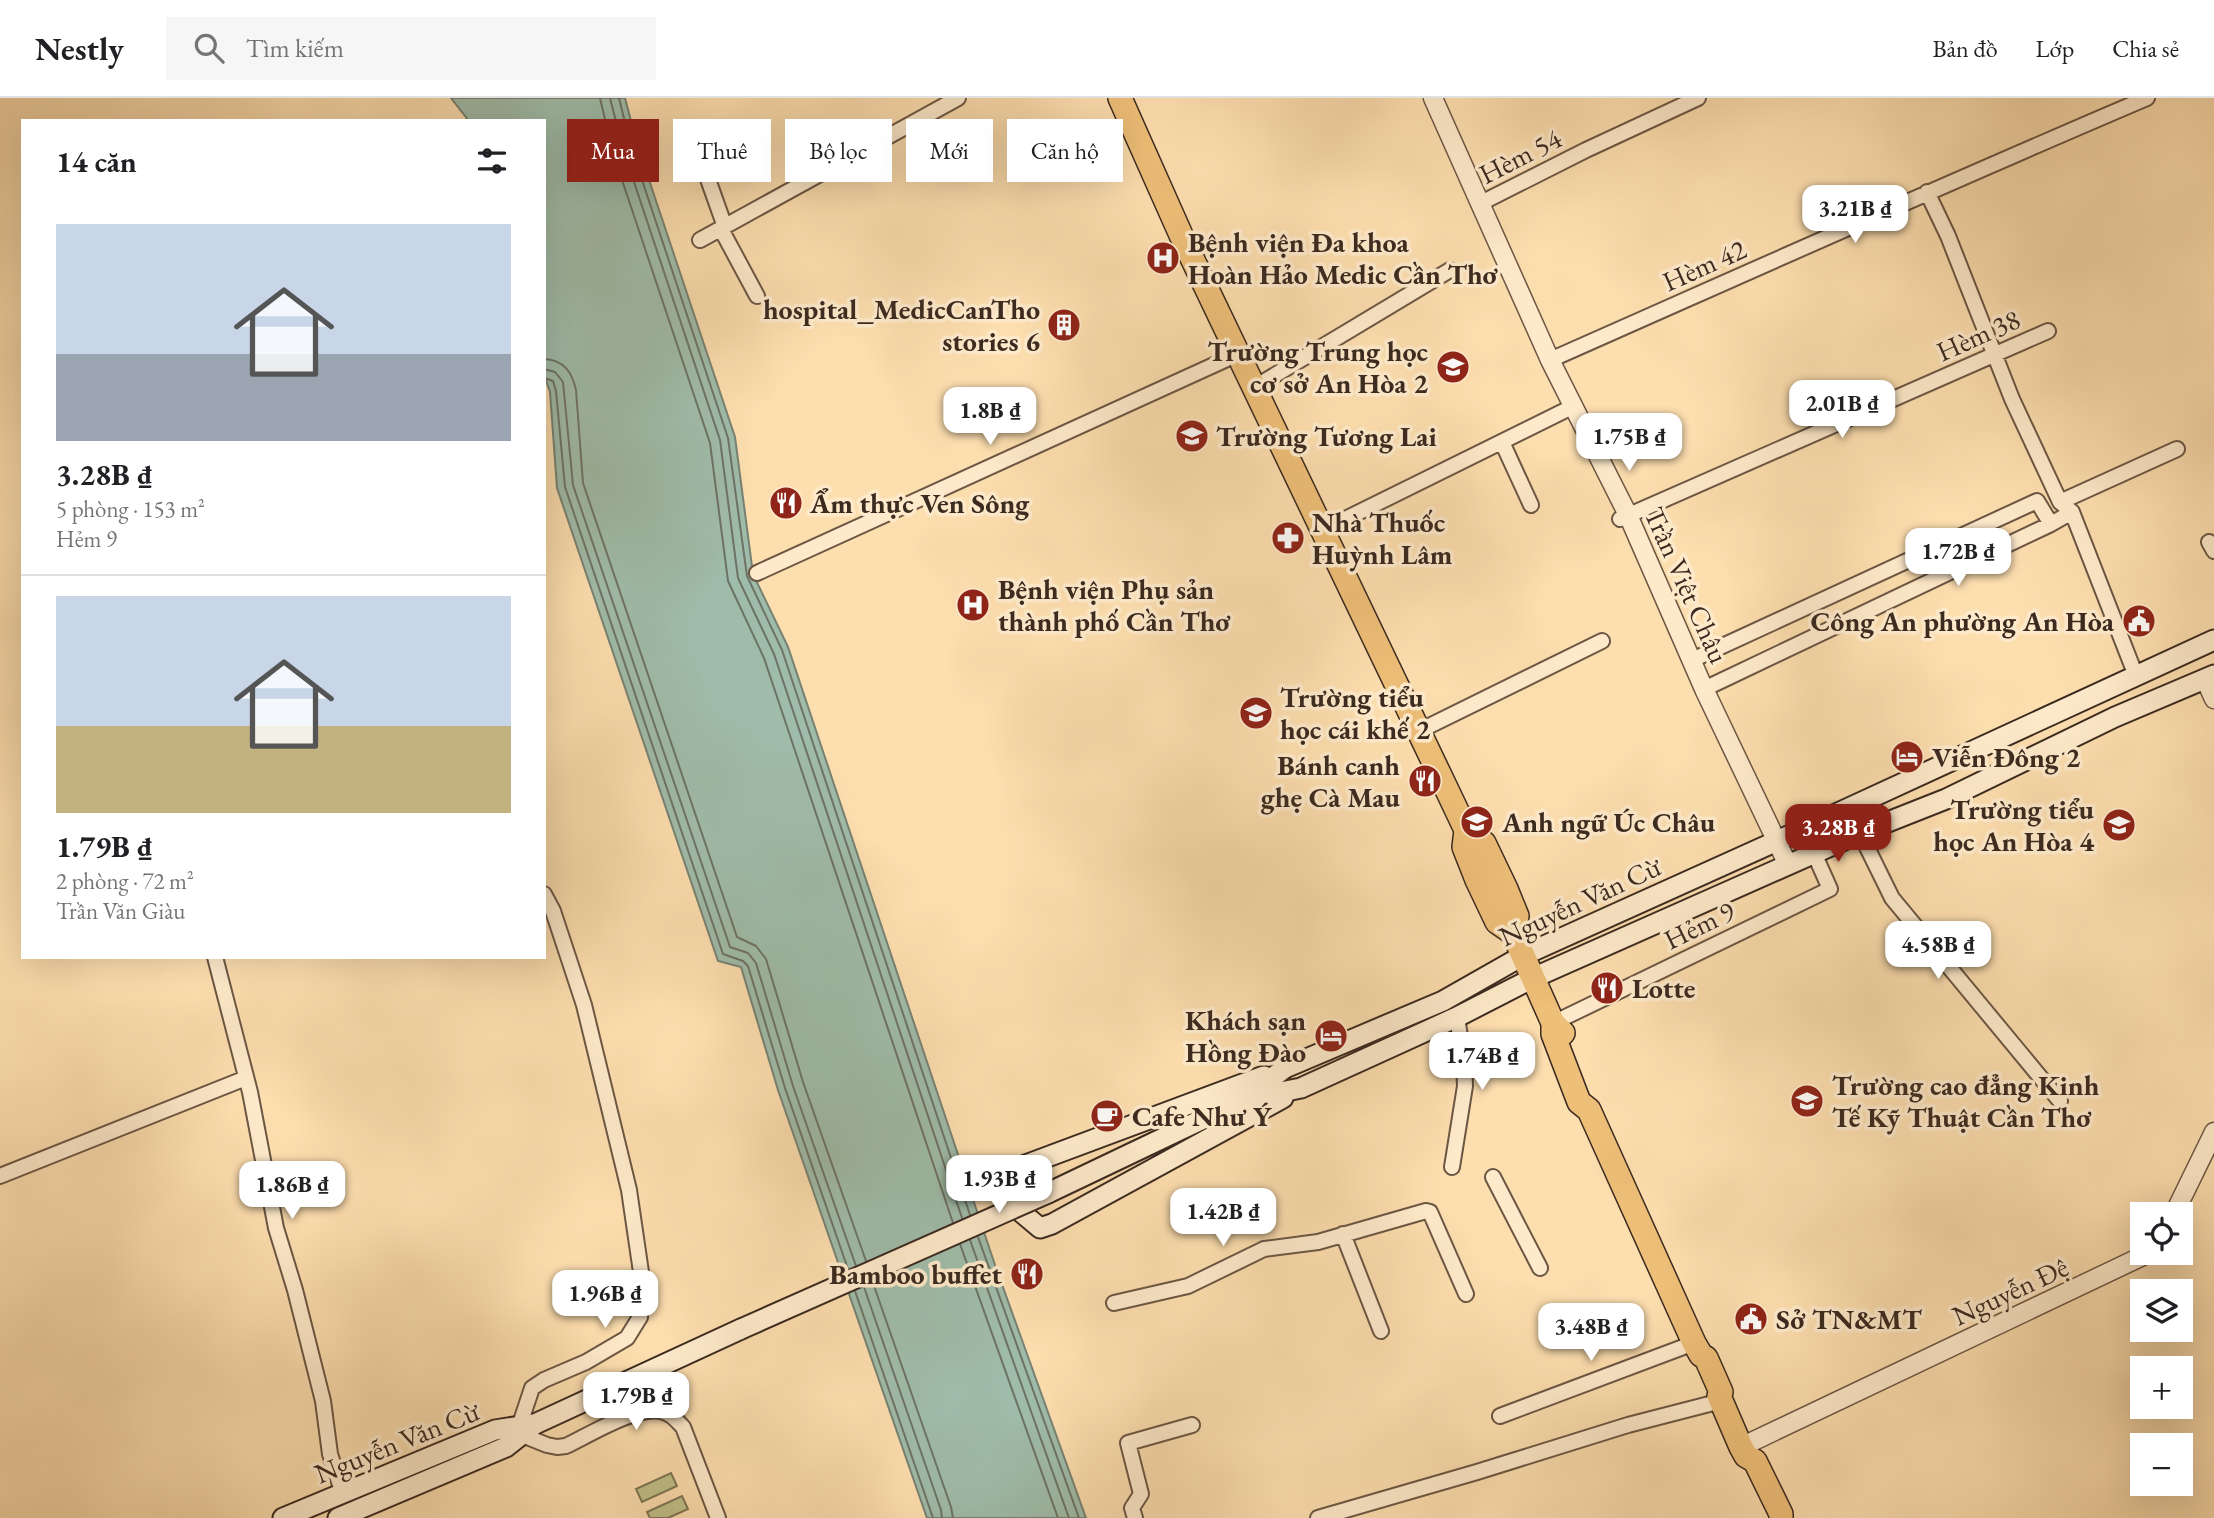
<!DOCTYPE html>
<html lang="vi">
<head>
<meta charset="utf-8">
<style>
	body { margin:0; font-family:"EB Garamond",serif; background:#f6f6f6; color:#202124; height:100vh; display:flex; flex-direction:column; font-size:26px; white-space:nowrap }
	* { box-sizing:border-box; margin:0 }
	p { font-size:23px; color:#757577 }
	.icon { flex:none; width:38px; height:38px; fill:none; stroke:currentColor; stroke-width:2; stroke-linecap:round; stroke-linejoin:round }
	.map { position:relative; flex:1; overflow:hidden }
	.panel { position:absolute; left:21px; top:21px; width:525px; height:840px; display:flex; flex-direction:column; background:#fff; border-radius:0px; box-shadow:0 7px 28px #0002 }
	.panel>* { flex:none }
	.banner { position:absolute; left:567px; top:21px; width:665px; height:63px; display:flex; gap:14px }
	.buttons { position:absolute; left:2130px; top:1104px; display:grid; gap:14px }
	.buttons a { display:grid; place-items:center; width:63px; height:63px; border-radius:0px; background:#fff; box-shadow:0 7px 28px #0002; font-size:35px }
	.price { position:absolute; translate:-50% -60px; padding:0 16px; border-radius:14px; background:#fff; color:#222; font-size:23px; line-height:46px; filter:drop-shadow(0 2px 4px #0008) }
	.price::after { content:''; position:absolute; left:50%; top:42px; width:21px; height:16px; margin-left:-10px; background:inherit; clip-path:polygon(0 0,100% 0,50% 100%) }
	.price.active { background:#8f2418; color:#fff }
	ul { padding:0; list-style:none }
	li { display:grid; align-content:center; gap:14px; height:371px; padding:0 35px }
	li+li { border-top:2px solid #e0e0e0 }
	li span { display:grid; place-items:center; height:217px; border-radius:0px; color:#555 }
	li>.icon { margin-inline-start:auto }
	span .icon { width:126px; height:126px; fill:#fffc; stroke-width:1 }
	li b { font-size:30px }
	h2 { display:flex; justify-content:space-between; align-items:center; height:84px; padding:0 35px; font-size:30px }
	.tag { padding:0 24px; border-radius:0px; background:#fff; box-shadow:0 7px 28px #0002; font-size:24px; line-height:63px }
	.tag.active { background:#8f2418; color:#fff }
	header { display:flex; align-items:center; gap:42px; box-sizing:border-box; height:98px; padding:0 35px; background:#fff; border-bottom:2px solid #e0e0e0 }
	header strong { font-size:33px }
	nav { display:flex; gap:38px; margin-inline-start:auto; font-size:24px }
	.search { width:490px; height:63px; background:#f6f6f6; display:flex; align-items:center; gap:18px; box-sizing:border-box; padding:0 24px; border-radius:0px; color:#757577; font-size:26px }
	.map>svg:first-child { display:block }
</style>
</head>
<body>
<header>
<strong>Nestly</strong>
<div class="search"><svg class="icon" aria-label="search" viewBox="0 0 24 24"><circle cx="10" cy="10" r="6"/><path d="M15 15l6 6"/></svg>Tìm kiếm</div>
<nav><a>Bản đồ</a><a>Lớp</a><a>Chia sẻ</a></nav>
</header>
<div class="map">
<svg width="2214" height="1420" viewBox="0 0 2214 1420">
	<rect width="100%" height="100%" fill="#fddeaf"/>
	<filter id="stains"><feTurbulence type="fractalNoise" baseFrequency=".00286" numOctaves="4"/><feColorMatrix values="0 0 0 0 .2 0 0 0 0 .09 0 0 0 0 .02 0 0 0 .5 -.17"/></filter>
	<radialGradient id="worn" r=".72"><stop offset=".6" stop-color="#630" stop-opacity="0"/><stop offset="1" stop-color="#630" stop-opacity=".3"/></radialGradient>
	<!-- green -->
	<path fill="#c1c18a" stroke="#7e7655" stroke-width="2" d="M671,1375L677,1388L642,1404L636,1391Z
		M682,1398L688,1411L668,1420H650L647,1414Z"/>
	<!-- water -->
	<path fill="#9fbcaa" stroke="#778273" stroke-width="2" d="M451,0H625L637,46L735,339L753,476L788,549L995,1167L1086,1420H927L778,992L741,869L718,863L557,390L550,294L544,277V23H469Z"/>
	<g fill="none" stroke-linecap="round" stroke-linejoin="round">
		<!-- shore -->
		<path stroke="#6d7365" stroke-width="2" d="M600,0L613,55L710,345L728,483L764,560L953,1125
			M610,0L623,51L720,342L738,480L774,556L962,1120
			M619,0L631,49L728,340L747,478L782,552L970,1117
			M544,261C564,262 572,274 576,292L583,385L737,839L756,848L766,861L803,984L866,1163
			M544,271L555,274L563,284L573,387L730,849L748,855L756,865L793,988L856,1168
			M544,280L553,283L556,293L565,389L723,856L743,863L748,868L785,990L848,1171
			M978,1139L1079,1420
			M970,1142L1069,1420
			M960,1146L1058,1420
			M873,1185L951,1409L953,1420
			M864,1189L941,1412L942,1420
			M855,1193L933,1420"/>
		<defs>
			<path id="minor" d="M699,56L725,129
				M1927,94L1948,138L2012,301L2060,404L2072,414
				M1479,106L1586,52L1698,0
				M721,131L757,198
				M700,142L958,0
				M1550,262C1749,174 1947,85 2147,0
				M1255,289L1450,172
				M1502,344L1531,407
				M2060,404L2177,351
				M1620,421L2048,233
				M1323,432L1574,308
				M2209,444L2214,453
				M757,475L1238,256
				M1692,562L2037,403L2051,426
				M1704,591L2051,426L2072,414L2136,578
				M1419,633L1602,543
				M1860,735L1892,800L2060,1003
				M215,859L250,994L276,1130L295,1192L323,1303L330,1356L343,1396
				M1553,925L1830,791L1814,755
				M1452,1069L1465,988L1464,965L1457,919
				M0,1078L246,980
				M1493,1079L1540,1170
				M1343,1136L1381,1233
				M1114,1205L1188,1188L1264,1151L1318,1144L1426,1113L1430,1114L1466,1196
				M1500,1318L1694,1245
				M519,1329L532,1290L544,1282L586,1264L627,1240L640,1219L641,1174L629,1092L584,907L553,813L544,796
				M522,1337L547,1347L557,1349L566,1348C589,1337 636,1308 660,1313C671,1315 676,1322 683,1329L718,1420
				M1135,1420L1132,1410L1141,1396L1128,1345L1192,1327
				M1318,1420L1477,1374L1628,1327L1721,1303"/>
			<path id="tertiary" d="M1433,0L1550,262L1628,417L1704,591L1788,767
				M2205,581L2214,601
				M2174,1116L2214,1034
				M1741,1349L2149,1155"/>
			<path id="secondary" d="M1264,978L1023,1068L1011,1076L1010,1096L1021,1114L1040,1130L1052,1126L1283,1000
				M1247,1001L1301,990L1457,919L1533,880L1860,735L1946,701L2115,619L2214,577
				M1048,1095L1243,1002L1285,970L1443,903L1524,857L1777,743L2214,542
				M283,1420L495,1332L534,1326
				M338,1420L506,1349L535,1326L741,1231"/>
			<path id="trunk" d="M1120,0L1181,137L1447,692L1466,732L1484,745L1506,791L1517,818L1513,835
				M1466,732L1464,749L1477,782L1497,824L1513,835L1553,925L1563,935
				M1553,925V936L1579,1004L1589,1012L1694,1245L1701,1257L1706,1260L1721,1294L1719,1298L1741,1349L1746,1358L1755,1363L1781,1416V1420"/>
		</defs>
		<!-- minor casing -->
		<use href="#minor" stroke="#6c5744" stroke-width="18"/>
		<!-- tertiary casing -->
		<use href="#tertiary" stroke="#6c5744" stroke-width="21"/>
		<!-- secondary casing -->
		<use href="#secondary" stroke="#3b2a20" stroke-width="23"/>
		<!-- trunk casing -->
		<use href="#trunk" stroke="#3b2a20" stroke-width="26"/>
		<!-- minor -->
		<use href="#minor" stroke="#feeacb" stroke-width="14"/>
		<!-- tertiary -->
		<use href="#tertiary" stroke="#feeacb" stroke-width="18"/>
		<!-- secondary -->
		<use href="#secondary" stroke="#feeacb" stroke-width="19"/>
		<!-- trunk -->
		<use href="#trunk" stroke="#eebf78" stroke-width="23"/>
		<defs>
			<path id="secondary-bridge" d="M741,1231L1048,1095"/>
		</defs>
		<!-- secondary-bridge casing -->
		<use href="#secondary-bridge" stroke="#3b2a20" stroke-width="23" stroke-linecap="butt"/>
		<!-- secondary-bridge -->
		<use href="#secondary-bridge" stroke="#feeacb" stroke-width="19"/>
	</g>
	<!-- icons -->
	<defs>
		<symbol id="hospital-disc" viewBox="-11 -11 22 22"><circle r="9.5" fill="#8f2418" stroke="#feeacb"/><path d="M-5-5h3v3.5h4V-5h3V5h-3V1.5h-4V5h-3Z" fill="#fff"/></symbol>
		<symbol id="building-disc" viewBox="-11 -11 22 22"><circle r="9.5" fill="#8f2418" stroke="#feeacb"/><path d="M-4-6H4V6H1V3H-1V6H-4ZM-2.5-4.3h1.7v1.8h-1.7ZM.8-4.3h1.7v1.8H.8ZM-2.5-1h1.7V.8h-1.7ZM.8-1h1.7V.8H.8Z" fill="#fff"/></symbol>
		<symbol id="university-disc" viewBox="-11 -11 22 22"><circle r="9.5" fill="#8f2418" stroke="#feeacb"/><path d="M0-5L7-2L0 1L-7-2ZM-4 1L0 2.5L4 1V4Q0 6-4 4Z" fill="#fff"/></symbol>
		<symbol id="school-disc" viewBox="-11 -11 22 22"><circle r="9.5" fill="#8f2418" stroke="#feeacb"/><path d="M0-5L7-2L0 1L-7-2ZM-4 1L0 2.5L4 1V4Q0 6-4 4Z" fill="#fff"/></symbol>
		<symbol id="restaurant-disc" viewBox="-11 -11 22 22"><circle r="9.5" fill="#8f2418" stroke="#feeacb"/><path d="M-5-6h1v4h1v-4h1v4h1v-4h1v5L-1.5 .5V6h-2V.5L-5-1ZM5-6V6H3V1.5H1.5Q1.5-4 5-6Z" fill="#fff"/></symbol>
		<symbol id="pharmacy-disc" viewBox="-11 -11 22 22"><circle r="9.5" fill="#8f2418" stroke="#feeacb"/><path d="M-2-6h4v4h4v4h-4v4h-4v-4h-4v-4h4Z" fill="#fff"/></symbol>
		<symbol id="civic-disc" viewBox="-11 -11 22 22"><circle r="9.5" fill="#8f2418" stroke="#feeacb"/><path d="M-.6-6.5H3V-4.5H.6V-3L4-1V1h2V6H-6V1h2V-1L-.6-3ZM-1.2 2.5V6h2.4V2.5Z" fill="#fff"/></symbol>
		<symbol id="hotel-disc" viewBox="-11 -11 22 22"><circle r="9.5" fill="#8f2418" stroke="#feeacb"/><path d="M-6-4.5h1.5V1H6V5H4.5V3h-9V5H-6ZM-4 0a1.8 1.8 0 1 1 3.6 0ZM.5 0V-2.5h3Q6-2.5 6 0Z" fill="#fff"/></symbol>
		<symbol id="cafe-disc" viewBox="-11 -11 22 22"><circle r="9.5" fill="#8f2418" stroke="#feeacb"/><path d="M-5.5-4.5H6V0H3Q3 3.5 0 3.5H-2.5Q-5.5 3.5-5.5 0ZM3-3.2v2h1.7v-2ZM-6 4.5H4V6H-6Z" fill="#fff"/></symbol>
	</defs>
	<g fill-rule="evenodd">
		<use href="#hospital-disc" x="1144" y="141" width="38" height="38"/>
		<use href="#building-disc" x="1045" y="208" width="38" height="38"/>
		<use href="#university-disc" x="1434" y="250" width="38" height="38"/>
		<use href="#school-disc" x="1173" y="319" width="38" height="38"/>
		<use href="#restaurant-disc" x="767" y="386" width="38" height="38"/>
		<use href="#pharmacy-disc" x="1269" y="421" width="38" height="38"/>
		<use href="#hospital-disc" x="954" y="488" width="38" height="38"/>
		<use href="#civic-disc" x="2120" y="504" width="38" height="38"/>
		<use href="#school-disc" x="1237" y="596" width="38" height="38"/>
		<use href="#hotel-disc" x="1888" y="640" width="38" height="38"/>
		<use href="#restaurant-disc" x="1406" y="664" width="38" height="38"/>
		<use href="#school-disc" x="1458" y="705" width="38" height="38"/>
		<use href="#school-disc" x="2100" y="708" width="38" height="38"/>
		<use href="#restaurant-disc" x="1588" y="871" width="38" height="38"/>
		<use href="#hotel-disc" x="1312" y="919" width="38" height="38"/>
		<use href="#university-disc" x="1788" y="984" width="38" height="38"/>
		<use href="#cafe-disc" x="1088" y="999" width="38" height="38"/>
		<use href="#restaurant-disc" x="1008" y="1157" width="38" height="38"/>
		<use href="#civic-disc" x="1732" y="1202" width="38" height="38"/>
	</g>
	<g text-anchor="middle" stroke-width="7" stroke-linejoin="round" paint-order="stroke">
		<!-- street labels -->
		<g font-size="28" fill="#3b2a20" stroke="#feeacb">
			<text transform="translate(1520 58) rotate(-27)" y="10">Hèm 54</text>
			<text transform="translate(1704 167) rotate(-24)" y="10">Hèm 42</text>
			<text transform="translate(1978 237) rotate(-24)" y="10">Hèm 38</text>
			<text transform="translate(1687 487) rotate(66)" y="10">Trần Việt Châu</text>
			<text transform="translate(1580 803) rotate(-25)" y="10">Nguyễn Văn Cừ</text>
			<text transform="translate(1699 827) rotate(-26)" y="10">Hẻm 9</text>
			<text transform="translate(2010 1193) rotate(-25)" y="10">Nguyễn Đệ</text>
			<text transform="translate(397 1344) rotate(-22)" y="10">Nguyễn Văn Cừ</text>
		</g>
		<!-- poi labels -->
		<g font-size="28" font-weight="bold" fill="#3b2a20" stroke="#feeacb" text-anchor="start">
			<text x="1188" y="154">Bệnh viện Đa khoa<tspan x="1188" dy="32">Hoàn Hảo Medic Cần Thơ</tspan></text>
			<text x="1040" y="221" text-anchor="end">hospital_MedicCanTho<tspan x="1040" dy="32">stories 6</tspan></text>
			<text x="1428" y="263" text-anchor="end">Trường Trung học<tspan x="1428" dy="32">cơ sở An Hòa 2</tspan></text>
			<text x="1216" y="348">Trường Tương Lai</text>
			<text x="810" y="415">Ẩm thực Ven Sông</text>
			<text x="1312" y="434">Nhà Thuốc<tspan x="1312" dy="32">Huỳnh Lâm</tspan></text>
			<text x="998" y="501">Bệnh viện Phụ sản<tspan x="998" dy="32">thành phố Cần Thơ</tspan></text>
			<text x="2114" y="533" text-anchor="end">Công An phường An Hòa</text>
			<text x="1280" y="609">Trường tiểu<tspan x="1280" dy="32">học cái khế 2</tspan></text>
			<text x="1932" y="669">Viễn Đông 2</text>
			<text x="1400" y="677" text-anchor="end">Bánh canh<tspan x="1400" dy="32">ghẹ Cà Mau</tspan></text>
			<text x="2094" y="721" text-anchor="end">Trường tiểu<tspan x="2094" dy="32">học An Hòa 4</tspan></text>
			<text x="1502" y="734">Anh ngữ Úc Châu</text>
			<text x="1632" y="900">Lotte</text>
			<text x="1306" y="932" text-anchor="end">Khách sạn<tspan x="1306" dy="32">Hồng Đào</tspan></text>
			<text x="1832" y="997">Trường cao đẳng Kinh<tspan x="1832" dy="32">Tế Kỹ Thuật Cần Thơ</tspan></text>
			<text x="1132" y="1028">Cafe Như Ý</text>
			<text x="1002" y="1186" text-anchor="end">Bamboo buffet</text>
			<text x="1776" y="1231">Sở TN&amp;MT</text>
		</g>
	</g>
	<rect width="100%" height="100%" filter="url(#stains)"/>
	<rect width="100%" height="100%" fill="url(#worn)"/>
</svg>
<div class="buttons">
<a><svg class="icon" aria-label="locate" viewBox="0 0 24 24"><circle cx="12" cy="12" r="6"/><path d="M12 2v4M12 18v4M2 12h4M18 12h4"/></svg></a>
<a><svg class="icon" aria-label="layers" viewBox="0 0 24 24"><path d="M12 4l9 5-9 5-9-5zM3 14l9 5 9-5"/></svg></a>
<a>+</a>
<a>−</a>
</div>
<b class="price" style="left:1855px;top:147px">3.21B ₫</b>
<b class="price" style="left:1842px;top:342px">2.01B ₫</b>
<b class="price" style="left:990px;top:349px">1.8B ₫</b>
<b class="price" style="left:1629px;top:375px">1.75B ₫</b>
<b class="price" style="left:1958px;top:490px">1.72B ₫</b>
<b class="price active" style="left:1838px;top:766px">3.28B ₫</b>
<b class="price" style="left:1938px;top:883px">4.58B ₫</b>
<b class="price" style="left:1482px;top:994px">1.74B ₫</b>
<b class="price" style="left:999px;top:1117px">1.93B ₫</b>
<b class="price" style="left:292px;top:1123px">1.86B ₫</b>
<b class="price" style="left:1223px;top:1150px">1.42B ₫</b>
<b class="price" style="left:605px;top:1232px">1.96B ₫</b>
<b class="price" style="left:1591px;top:1265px">3.48B ₫</b>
<b class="price" style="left:636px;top:1334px">1.79B ₫</b>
<div class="banner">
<a class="tag active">Mua</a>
<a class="tag">Thuê</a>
<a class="tag">Bộ lọc</a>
<a class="tag">Mới</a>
<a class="tag">Căn hộ</a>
</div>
<section class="panel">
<h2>14 căn<svg class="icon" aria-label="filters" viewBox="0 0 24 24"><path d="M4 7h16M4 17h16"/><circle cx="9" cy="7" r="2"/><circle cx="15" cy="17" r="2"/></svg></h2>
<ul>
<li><span style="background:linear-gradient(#c9d6e8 60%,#9aa5b1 0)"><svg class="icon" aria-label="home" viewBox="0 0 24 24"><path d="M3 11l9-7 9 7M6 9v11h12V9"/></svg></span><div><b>3.28B ₫</b><p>5 phòng · 153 m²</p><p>Hẻm 9</p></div></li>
<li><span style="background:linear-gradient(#c9d6e8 60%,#c2b280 0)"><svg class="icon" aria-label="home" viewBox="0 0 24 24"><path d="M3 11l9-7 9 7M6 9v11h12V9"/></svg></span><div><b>1.79B ₫</b><p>2 phòng · 72 m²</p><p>Trần Văn Giàu</p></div></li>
</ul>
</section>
</div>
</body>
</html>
